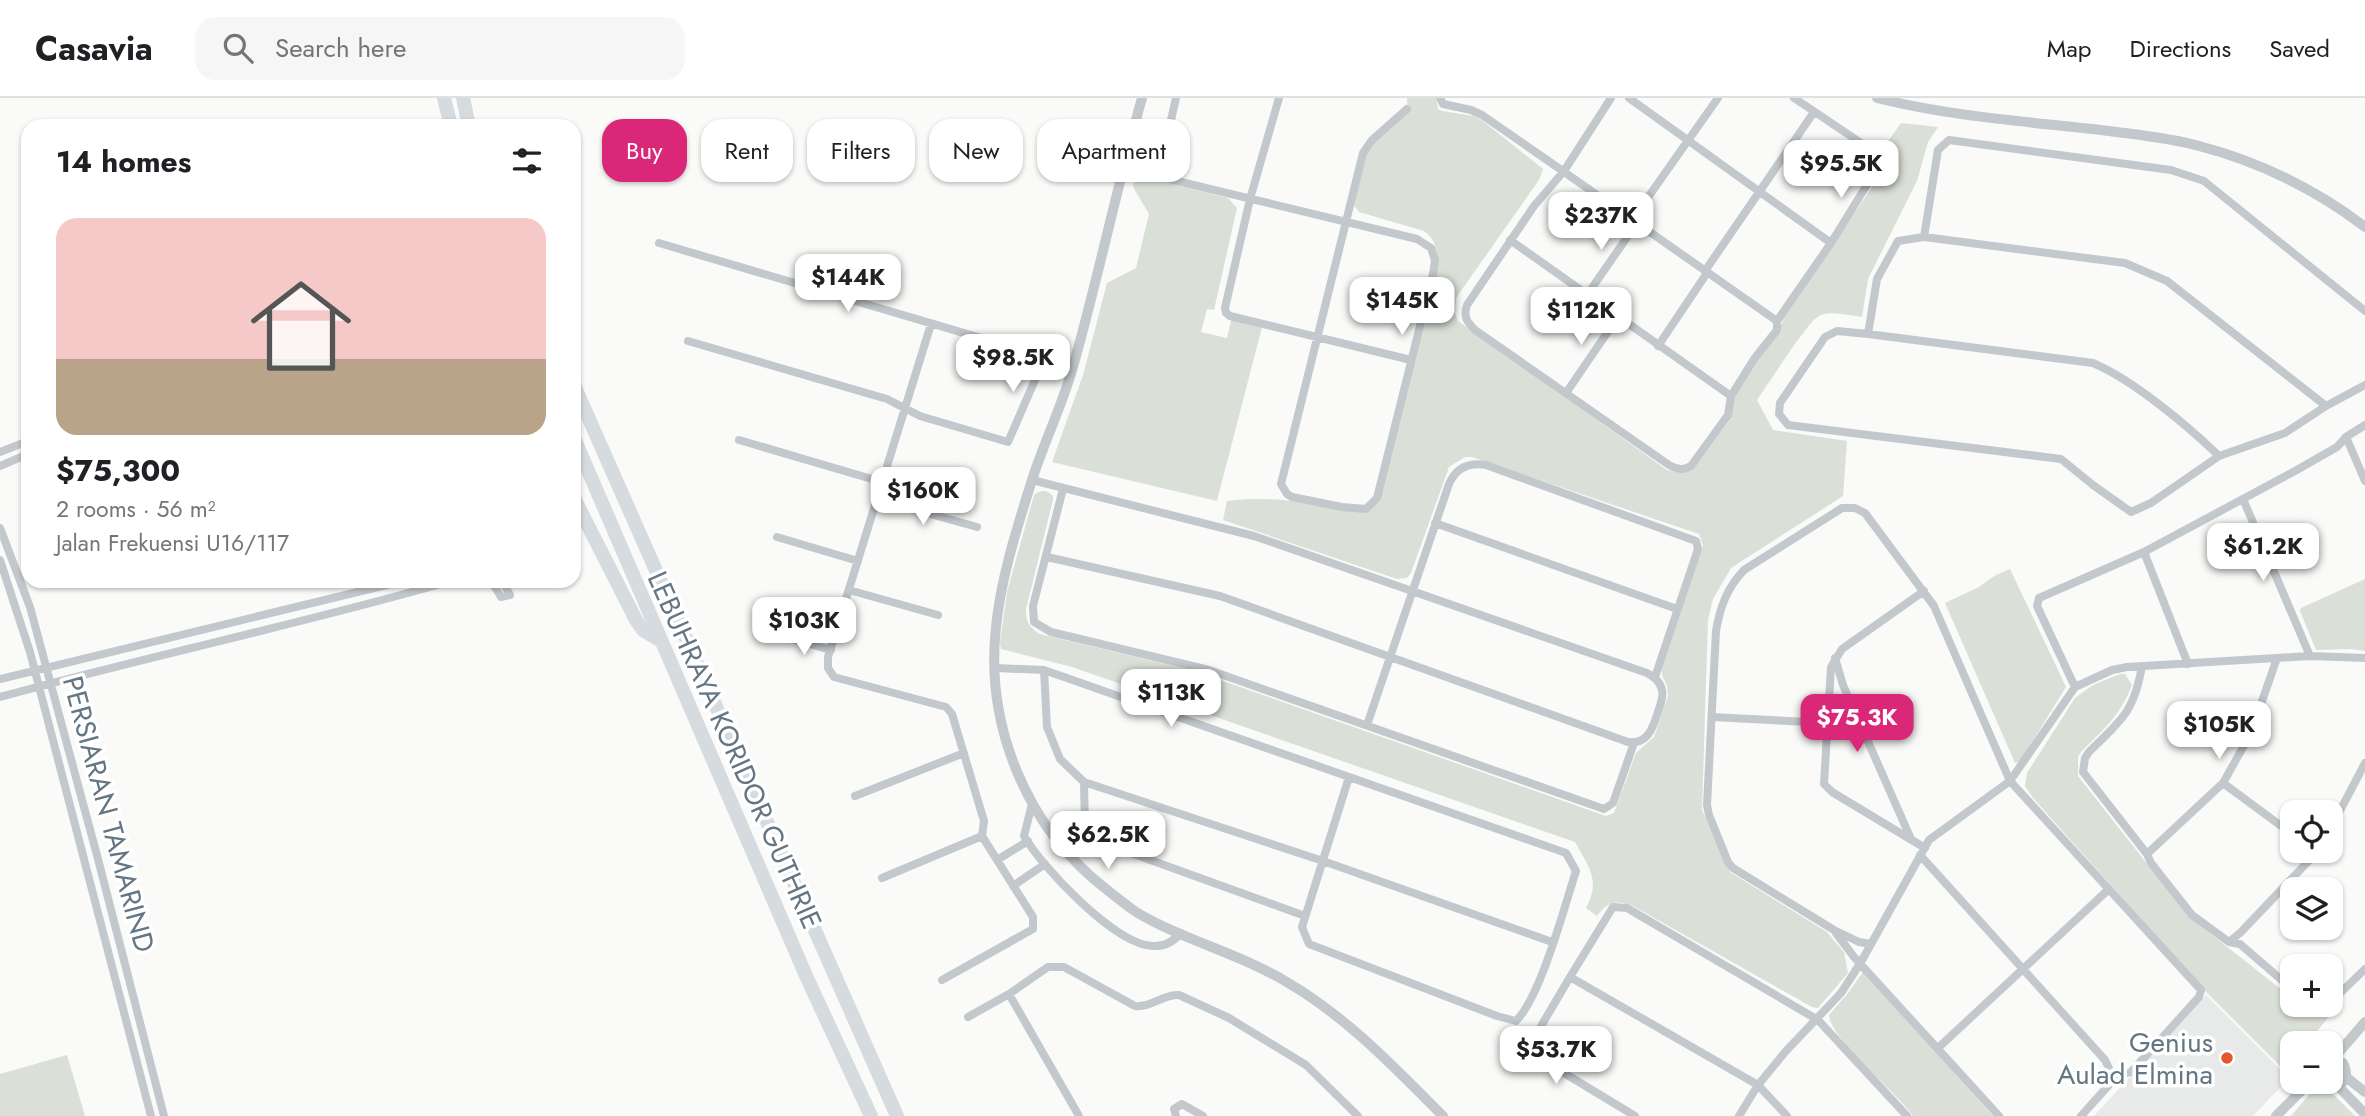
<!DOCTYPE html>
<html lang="en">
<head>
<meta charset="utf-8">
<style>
	body { margin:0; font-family:Jost,sans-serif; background:#f6f6f6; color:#202124; height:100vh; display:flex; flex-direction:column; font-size:26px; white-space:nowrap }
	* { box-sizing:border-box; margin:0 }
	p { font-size:23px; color:#757577 }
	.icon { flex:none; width:38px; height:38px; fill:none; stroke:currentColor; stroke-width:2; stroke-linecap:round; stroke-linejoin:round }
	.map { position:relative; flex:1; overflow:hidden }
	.drawer { position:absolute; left:21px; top:21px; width:560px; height:469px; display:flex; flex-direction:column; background:#fff; border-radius:21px; box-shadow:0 2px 5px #0004 }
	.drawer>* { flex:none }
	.top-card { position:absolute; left:602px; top:21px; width:665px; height:63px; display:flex; gap:14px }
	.controls { position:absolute; left:2280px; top:702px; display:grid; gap:14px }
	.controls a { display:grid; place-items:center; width:63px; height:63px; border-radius:14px; background:#fff; box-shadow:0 2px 5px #0004; font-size:35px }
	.price { position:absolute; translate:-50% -60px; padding:0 16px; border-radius:14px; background:#fff; color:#222; font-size:23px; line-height:46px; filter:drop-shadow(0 2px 4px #0008) }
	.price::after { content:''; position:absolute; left:50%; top:42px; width:21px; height:16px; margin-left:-10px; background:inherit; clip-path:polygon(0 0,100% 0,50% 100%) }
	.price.current { background:#db2777; color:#fff }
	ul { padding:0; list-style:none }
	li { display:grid; align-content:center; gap:14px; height:371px; padding:0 35px }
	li+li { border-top:2px solid #e0e0e0 }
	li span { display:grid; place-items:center; height:217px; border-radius:21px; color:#555 }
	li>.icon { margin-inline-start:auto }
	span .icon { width:126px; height:126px; fill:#fffc; stroke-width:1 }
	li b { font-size:30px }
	h2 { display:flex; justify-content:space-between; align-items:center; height:84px; padding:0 35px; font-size:30px }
	.chip { padding:0 24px; border-radius:21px; background:#fff; box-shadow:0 2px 5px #0004; font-size:24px; line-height:63px }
	.chip.current { background:#db2777; color:#fff }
	header { display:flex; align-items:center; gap:42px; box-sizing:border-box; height:98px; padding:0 35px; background:#fff; border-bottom:2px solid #e0e0e0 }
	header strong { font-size:33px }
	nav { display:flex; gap:38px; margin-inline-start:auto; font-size:24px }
	.search { width:490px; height:63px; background:#f6f6f6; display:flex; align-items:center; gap:18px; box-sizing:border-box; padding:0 24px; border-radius:21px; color:#757577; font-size:26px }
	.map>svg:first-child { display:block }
</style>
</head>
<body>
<header>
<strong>Casavia</strong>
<div class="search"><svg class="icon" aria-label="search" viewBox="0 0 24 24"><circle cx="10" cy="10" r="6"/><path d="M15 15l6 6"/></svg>Search here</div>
<nav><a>Map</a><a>Directions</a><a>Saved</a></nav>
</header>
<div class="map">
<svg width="2365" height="1018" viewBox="0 0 2365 1018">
	<rect width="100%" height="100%" fill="#fafaf8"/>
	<!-- built -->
	<path fill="#e8e9e9" d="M2206,897L2289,980L2253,1018H2094Z"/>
	<!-- green -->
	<path fill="#dadfd7" d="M1407,0H1436L1438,11L1442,13L1474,18L1483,23L1543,71L1539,82L1456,200L1455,215L1458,223L1667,372L1677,374L1700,362L1729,323L1731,313V297L1756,257L1782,225L1786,213L1880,78C1884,66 1876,56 1879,47L1884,49L1901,25L1938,29L1928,44L1917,83L1868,181L1862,219C1850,218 1830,212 1819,218C1807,224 1768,287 1757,302L1773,332L1847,343L1843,398L1731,470L1713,501L1708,522L1702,712L1730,774L1827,834L1844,854L1848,875L1818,910L1812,909L1633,808C1617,802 1608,803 1597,818L1586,810C1601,782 1589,770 1575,744L1072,569L1001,551L1000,545L1007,494L1034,397C1040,392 1047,391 1053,398V402L1026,511C1025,523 1030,530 1040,536L1194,573L1229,585L1606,718L1614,715L1636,655L1654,639L1668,598L1667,588L1662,577V570L1703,448L1699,436L1472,359H1465L1449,369L1411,475L1407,480L1397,481L1223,422L1227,403C1271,397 1312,405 1355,414L1376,401L1436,159C1436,147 1434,140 1424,133L1359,114L1351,104L1362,56L1408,12Z
		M1136,77L1228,100L1237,110L1214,212L1207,211L1201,234L1227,240L1232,218L1263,225L1217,403L1052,364L1083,277L1107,185L1136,170L1149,116L1133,89Z
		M2010,471L2066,589L2026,654L2019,664L2015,665L1945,505L1979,489L1994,478Z
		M2365,481V553L2351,551L2316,552L2300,513L2301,510Z
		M2120,576H2125L2132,587C2120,618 2104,631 2081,654L2078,659V678L2188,818L2292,900V906C2310,907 2312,918 2333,914L2307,945H2292V962L2284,972L2208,896L2033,700L2025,688L2027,675L2075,600L2093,587Z
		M1863,874L1865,875L1993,1018H1913C1896,993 1831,942 1829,917L1848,895Z
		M67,957L85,1018H0V976Z
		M2313,992L2333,996L2355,1018H2291Z"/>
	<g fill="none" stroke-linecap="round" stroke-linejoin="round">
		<!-- minor -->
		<path stroke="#c3c8cc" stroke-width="8" d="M1279,0L1250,101L1225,210L1226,215L1230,218L1411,262
			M1440,0L1443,6L1471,12L1482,17C1581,85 1679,155 1777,223V232L1754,261L1731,298L1728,317L1691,368C1683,373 1677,371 1669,367L1475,232C1467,224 1463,219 1467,207L1534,108L1564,73L1611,0
			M1629,0L1831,145
			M1123,70L1417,141L1431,150L1435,162L1433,176L1377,400L1366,411L1342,409L1292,399L1287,396L1281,386L1363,55L1372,42L1407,11
			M1158,79L1176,0
			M1632,122L1718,0
			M1924,139L2125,165L2167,183L2326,308
			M1510,142L1731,298
			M659,145L1045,259L1008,344L920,318L887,301L688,243
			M1705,173L1814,14
			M1587,197L1637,125
			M1777,223L1831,145L1873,77L1877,65L1867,49L1794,0
			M931,226L828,559V570L834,579L946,609L952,616L984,723L982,738L1033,819V831L942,882
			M1868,236L1877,181L1898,143L1924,139L1938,52L1949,42L2171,72L2204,83L2365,213
			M1658,248L1707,175
			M1566,295L1618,219
			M2346,339L2365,383
			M739,342L882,384
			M0,354L28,343
			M2219,358C2187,327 2133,282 2093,265L1868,236L1837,233L1825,239L1780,305L1779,316L1788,327L2061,361L2093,387L2131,414L2151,405L2219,358L2285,335L2326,308L2365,287
			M0,368L28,356
			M1032,382L1254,438L1647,575C1654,579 1660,583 1662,592C1664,599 1660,607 1658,614C1653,629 1648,647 1628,644L1220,498L1047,459
			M1063,391L1033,508L1034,524L1051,534L1209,572L1604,711L1613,705L1634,645
			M877,401L977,429
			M2243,401L2310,558
			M1435,425L1677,511
			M0,430L30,509L98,761L164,1018
			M777,439L858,463
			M2144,454L2188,566
			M0,462L30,554L151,1018
			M491,483L501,499L510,497L502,483
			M849,492L938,517
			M1924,493L1842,551L1831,569L1824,686L1832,694L1925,750
			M785,539L831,552
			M1835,560L1843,587L1911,741
			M2142,568C2134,615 2121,622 2089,654L2085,660L2083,674L2147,756L2151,765L2192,817L2229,844L2240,846L2292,891
			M995,570L1044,572L1566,755L1576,773C1564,810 1541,898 1516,923L1497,918L1309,846L1302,829L1349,679
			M1044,572L1047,629L1060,661L1084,684L1085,731L1095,742L1305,818
			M0,581L403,483
			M2075,589L2037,508L2039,500L2144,454L2295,373L2337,349L2346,339L2365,327
			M0,599C145,559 292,528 437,487L443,483
			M1712,619L1827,625
			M1367,627L1449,386C1456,370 1469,364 1486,367L1696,443L1698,451L1655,579
			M1084,684L1323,763L1552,844
			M2223,685L2292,736
			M855,698L964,655
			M1032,706L1024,738C1042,769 1115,847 1153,848C1165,849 1174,843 1181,835
			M2331,730L2365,665
			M2147,756L2223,685L2251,635L2277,560
			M1920,757L2105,962L2113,979L2109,987L2081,1018
			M997,762L1028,743
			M882,780L982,738
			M1013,788L1045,766
			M1836,835L1854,859L1999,1018
			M2229,844L2241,834L2319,752
			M1871,846L1859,844L1834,832L1733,770L1728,764L1709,717L1707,707L1716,533C1720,509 1727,490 1744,472L1842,410H1855L1865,415L1934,508L2010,683L2201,892L2199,899L2131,974L2113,979
			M1570,879L1530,947L1531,955L1635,1018
			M1009,896L1079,1018
			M2331,904L2365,871
			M2317,906H2326
			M968,919L1009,896L1048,869H1064L1135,908C1151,910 1163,896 1179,897L1229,920L1306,967L1358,1018
			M1938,950L2109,791
			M1176,1018L1174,1011L1182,1006L1203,1018
			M1739,1018L1758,987L1786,953L1841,895L1861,864L1929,742L2010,683L2075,589L2112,572L2127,569L2310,558L2365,560
			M1787,1018L1758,987L1570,879L1613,809L1627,810L1818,922L1907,1018"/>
		<!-- tertiary -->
		<path stroke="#c3c8cc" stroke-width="10" d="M1142,0C1117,89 1098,180 1073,269C1062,308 1044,344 1032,382C1017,430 1001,479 996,529C985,628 1027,730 1106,791C1116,799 1126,807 1136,814C1183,842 1238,855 1285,883C1346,918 1394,969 1443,1018
			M1877,0C1952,19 2033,24 2109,33C2139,37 2170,40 2199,48C2258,63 2317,92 2365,129
			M2334,960L2365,924
			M2346,979L2365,994
			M2319,984L2329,990C2344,989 2350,978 2343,965L2331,960
			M2338,988L2365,1016
			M2276,1018L2310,984"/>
		<!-- motorway -->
		<path stroke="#d6dbdf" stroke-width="14" d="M444,0L451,28
			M463,0L469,28
			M574,287L897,1018
			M574,340L807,880L871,1018
			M574,400L636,522L643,532L661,543"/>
	</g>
	<!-- markers -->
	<circle fill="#e4572e" stroke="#fff" stroke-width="2.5" cx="2227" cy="960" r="7"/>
	<g text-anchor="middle" stroke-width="7" stroke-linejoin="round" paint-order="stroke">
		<!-- street labels -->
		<g font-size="28" fill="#657683" stroke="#fff">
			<text transform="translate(735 652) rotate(66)" y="10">LEBUHRAYA KORIDOR GUTHRIE</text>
			<text transform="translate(109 716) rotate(75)" y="10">PERSIARAN TAMARIND</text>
		</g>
		<!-- poi labels -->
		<g font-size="28" fill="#657683" stroke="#fff" text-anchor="end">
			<text x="2213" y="954">Genius<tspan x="2213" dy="32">Aulad Elmina</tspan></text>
		</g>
	</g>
</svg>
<div class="controls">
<a><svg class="icon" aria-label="locate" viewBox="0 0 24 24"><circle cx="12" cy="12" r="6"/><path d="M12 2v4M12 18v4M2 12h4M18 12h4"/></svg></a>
<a><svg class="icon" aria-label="layers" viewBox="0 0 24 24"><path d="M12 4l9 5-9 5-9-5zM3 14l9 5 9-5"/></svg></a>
<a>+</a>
<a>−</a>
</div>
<b class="price" style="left:1841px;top:102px">$95.5K</b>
<b class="price" style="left:1601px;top:154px">$237K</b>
<b class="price" style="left:848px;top:216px">$144K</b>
<b class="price" style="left:1402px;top:239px">$145K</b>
<b class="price" style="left:1581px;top:249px">$112K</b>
<b class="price" style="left:1013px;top:296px">$98.5K</b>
<b class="price" style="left:923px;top:429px">$160K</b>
<b class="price" style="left:2263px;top:485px">$61.2K</b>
<b class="price" style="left:804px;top:559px">$103K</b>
<b class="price" style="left:1171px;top:631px">$113K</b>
<b class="price current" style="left:1857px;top:656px">$75.3K</b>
<b class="price" style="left:2219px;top:663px">$105K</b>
<b class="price" style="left:1108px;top:773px">$62.5K</b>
<b class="price" style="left:1556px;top:988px">$53.7K</b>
<div class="top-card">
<a class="chip current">Buy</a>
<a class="chip">Rent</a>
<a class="chip">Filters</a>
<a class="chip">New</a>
<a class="chip">Apartment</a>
</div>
<section class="drawer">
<h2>14 homes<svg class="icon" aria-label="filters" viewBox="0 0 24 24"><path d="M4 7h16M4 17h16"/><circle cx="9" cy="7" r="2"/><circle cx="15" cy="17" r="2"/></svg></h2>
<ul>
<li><span style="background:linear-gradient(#f6c9c9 65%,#b9a48a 0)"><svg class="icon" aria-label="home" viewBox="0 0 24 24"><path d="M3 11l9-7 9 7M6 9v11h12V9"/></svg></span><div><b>$75,300</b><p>2 rooms · 56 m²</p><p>Jalan Frekuensi U16/117</p></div></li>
</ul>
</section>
</div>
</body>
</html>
